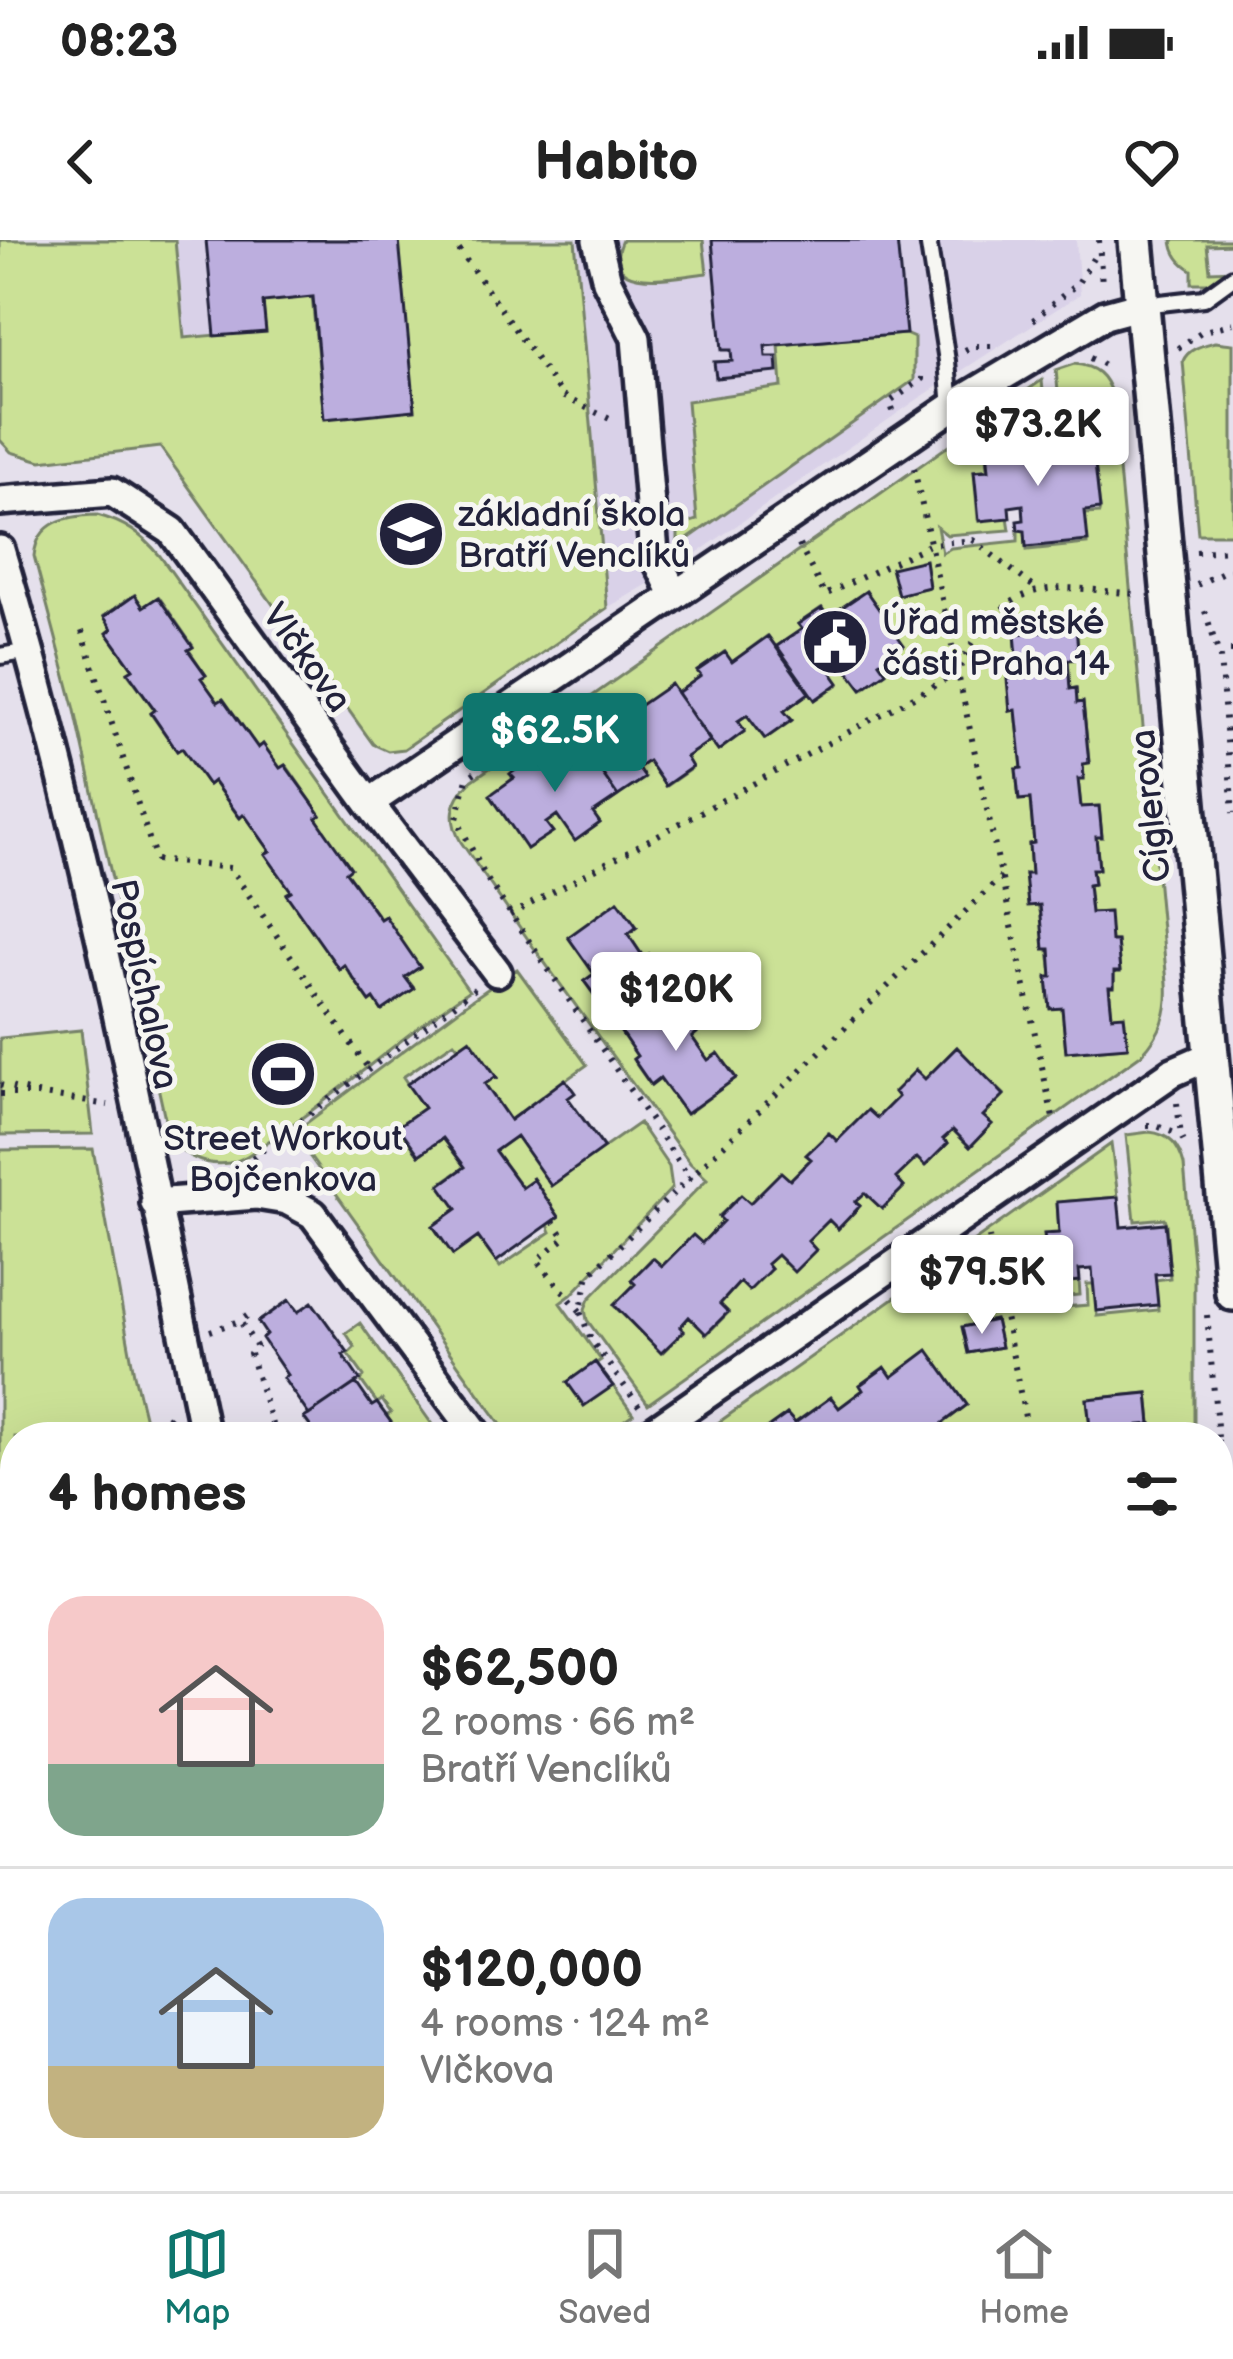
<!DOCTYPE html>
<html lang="en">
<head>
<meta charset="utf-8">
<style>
	body { margin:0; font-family:"Balsamiq Sans",sans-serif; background:#f2f2f2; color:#222; height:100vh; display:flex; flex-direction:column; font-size:45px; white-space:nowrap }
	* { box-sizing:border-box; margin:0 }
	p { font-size:39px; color:#767676 }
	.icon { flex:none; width:66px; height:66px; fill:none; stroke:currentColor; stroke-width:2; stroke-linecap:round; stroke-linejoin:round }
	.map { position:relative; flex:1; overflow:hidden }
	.panel { position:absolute; left:0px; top:1182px; width:1233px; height:771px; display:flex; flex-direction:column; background:#fff; border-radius:48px 48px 0 0; box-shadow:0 12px 48px #0002 }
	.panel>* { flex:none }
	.price { position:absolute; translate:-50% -102px; padding:0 27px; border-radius:12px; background:#fff; color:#222; font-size:39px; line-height:78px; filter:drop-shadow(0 3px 6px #0008) }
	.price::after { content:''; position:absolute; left:50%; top:72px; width:36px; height:27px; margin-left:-18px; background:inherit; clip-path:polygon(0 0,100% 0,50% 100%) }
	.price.selected { background:#0f766e; color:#fff }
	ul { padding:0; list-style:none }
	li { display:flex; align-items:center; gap:36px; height:300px; padding:0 48px }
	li+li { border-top:3px solid #e0e0e0 }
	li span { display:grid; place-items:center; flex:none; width:336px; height:240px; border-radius:36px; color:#555 }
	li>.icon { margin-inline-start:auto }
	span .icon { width:144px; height:144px; fill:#fffc; stroke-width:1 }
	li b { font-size:51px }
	h2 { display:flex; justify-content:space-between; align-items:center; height:144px; padding:0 48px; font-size:51px }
	.status { display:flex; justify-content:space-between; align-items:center; height:84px; padding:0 60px; background:#fff; direction:ltr }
	.status svg { height:33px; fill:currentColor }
	header { display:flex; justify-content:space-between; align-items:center; height:156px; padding:0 48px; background:#fff; font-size:54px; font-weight:600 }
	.tabs { display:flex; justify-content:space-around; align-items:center; height:168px; border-top:3px solid #e0e0e0; background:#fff; font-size:33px; color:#767676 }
	.tabs a { display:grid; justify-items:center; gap:6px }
	.tabs .selected { color:#0f766e }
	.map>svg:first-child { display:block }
</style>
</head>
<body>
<div class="status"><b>08:23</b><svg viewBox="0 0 49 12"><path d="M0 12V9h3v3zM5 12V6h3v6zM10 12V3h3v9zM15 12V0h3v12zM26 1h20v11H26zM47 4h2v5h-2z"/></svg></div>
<header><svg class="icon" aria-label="back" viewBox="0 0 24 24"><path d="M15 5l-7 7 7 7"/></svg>Habito<svg class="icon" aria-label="heart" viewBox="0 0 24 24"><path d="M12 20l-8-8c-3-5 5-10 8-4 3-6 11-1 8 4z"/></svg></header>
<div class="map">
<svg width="1233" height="1951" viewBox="0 0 1233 1951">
	<rect width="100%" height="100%" fill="#e5e0ec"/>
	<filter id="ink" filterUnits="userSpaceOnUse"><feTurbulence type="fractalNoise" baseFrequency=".00833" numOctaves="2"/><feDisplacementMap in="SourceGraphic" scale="24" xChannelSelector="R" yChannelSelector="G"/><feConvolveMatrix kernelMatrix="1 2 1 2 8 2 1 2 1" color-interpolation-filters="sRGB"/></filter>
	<g filter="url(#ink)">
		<!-- built -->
		<path fill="#d9d1e8" d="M0,0H1076L1080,54L918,159L674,329L607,368L404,509L387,511L373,504L360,490L160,207L41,221L11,212L0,200Z"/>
		<!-- green -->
		<path fill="#cbe196" stroke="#768268" stroke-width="3" fill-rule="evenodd" d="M0,0H175L184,98L265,91L263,61L312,56L324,178L399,0H575L607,368L404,509L388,511L373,504L160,207L41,221L11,212L0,200Z
			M622,0H703L707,33C680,36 597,55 622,0Z
			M1172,0H1233V4L1207,5L1210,31L1233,30L1232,36L1224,43H1192V30C1180,23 1173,14 1172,0Z
			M905,94L914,98V140L678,306V286L697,280L687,161L782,147L779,105Z
			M1215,102L1233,104V294H1198L1183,121C1188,108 1204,105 1215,102Z
			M1074,124C1096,126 1105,135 1112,155L1167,743C1169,771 1162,793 1142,814L648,1164L587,1080L585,1069L589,1059L707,939L690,923L534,708L461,602C448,579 451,561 470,542L1042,140L1046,186L1000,191V196L986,198L988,229L974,231L978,279L1008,277L1010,290L947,295L937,287L942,313L951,308L1018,301V289L1025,291L1027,310L1087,304L1085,274L1099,273L1100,269L1094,215L1064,217L1056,130ZM925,321L929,347L898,354L892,328ZM866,351L903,405L879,422L885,432L863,449L844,425L832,433L839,444L815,460L778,407L802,389L798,384L821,368L828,377ZM1076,388L1079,418L1068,420L1070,449L1076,448L1077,463H1083L1089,522L1083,524L1084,538L1078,539L1081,567L1099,566L1102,596L1096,597L1099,628L1092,629L1094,644L1088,645L1091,673L1108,672L1111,701H1117L1120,731L1114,732V746L1109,747L1112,776L1127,807L1066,812L1062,768H1050L1047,738L1052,737C1049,700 1042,668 1025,635L1031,634L1029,604L1034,603L1030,559H1019L1016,530L1022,528L1016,470L1011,471L1019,438L1015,394ZM767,396L808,453L784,471L791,481L765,499L747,475L738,481L744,492L718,511L710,501L686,517L692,528L666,546L648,521L638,528L644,538L593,573L600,583L576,600L557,575L546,583L552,592L527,609L511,533L537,515L545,525L605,483L602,477L627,459L635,469L677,453L701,436L698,431L724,412L732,422ZM618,662L637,687L628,694L644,718L649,714L657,726L663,723L680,748L675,752L693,777L689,781L692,797L708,820L719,814L736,838L687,874L660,838L650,844L633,820L637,816C624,785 609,764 584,741L594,734ZM956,808L1004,854L983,876L991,884L953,890L943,899L947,904L926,925L917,918L896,938L904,947L882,969L865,953L855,962L859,965L838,988L829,980L808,1001L794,1031L777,1015L767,1024L771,1029L740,1042L720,1064L728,1073L707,1094L689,1077L680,1087L683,1092L662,1113L614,1066L635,1044L632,1040L652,1018L662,1026L702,1003L723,981L719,976L741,956L750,963L781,933L790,940L811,919L807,915L828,893L837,901L868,870L877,878L898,857L895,852L916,831L925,839Z
			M97,275C124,282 142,294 160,316L469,751C402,795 343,851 276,896C262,905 246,920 229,923C202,927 180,915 168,892L74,466L34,316C38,281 66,276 97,275ZM134,355L143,367L159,357L193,406L189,410L205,434L201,438L218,462L224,460L258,508L263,505L280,528L286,525L320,574L316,578L350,628L346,632L380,679L385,677L405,737L414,748L382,771L374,759L369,761L344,725L287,655L291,651L266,614L270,611L244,574L239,577L213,541L208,544L182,508L177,511L151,474L155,470L128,433L133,429L108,393L112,389L104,376Z
			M517,729L587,825L510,880L485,844L496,836L471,800L458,807L454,802L403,837L424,868L398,886L419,915L443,898L465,927L440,944L457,969L433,986L453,1014L478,997L500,1027L551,992L548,985L559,977L534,940L522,948L495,911L516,896L551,945L639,883L669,927L672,948L571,1055L560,1063L601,1120L570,1141L613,1146L633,1174L601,1197H510L293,893L470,761Z
			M81,790L93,894L0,895V798Z
			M1149,892C1170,894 1179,906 1184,925L1194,1033V1197H1140L1139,1185L1151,1183L1148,1153L1087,1159L1091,1197H945L950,1192L943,1183L967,1165L928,1111L892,1137L884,1127L860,1145L863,1150L839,1168L795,1183L787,1174L765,1197H698L1111,904L1118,957L1057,962L1059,993L1045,995L1049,1043L1079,1041L1080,1055L1013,1061L1012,1071L1088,1065L1087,1044H1094L1097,1076L1158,1070L1155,1040L1170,1038L1166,984L1164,978L1135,981L1126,895ZM995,1080L1001,1107L968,1113L963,1087Z
			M93,909L134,1134L149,1197H15V1517L0,1521V910Z
			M360,1083L441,1197H408L399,1185L395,1188L386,1176L391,1173L382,1160L377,1163L361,1141L364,1136L348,1114L355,1107L346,1093Z
			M1218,1342L1224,1361L1233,1462V1549L1218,1573Z
			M168,1938H319L323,1951H173Z
			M395,1938H517L534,1951H398Z"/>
		<!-- water -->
		<path fill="#8acaeb" stroke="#6087a5" stroke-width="3" d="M15,1558V1938H152L158,1951H0V1561Z"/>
		<!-- building -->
		<path fill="#bcaede" stroke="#22223b" stroke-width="3" d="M206,0H399L415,170L324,179L313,57L263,62L266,92L215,96Z
			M712,0H897L906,94L765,106L766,117H777L778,132L716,138L714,122L732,121L731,110H722Z
			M1047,193L1049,211L1064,209V218L1094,215L1100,269L1085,271L1088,301L1026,307L1025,291L1018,290L1017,281L1024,280L1023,265L1009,267L1010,278L979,281L974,231L989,230L986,199Z
			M925,320L929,347L898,355L891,328Z
			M866,351L904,405L879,422L886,432L862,449L844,425L832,433L839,443L815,460L777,406L802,389L798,384L822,368L828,377Z
			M135,355L143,367L158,357L193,407L188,410L206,435L201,438L218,462L223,459L258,508L263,504L280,528L285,525L321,575L316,578L351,628L346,632L380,679L385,676L420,727L405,737L414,749L382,771L374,759L370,762L344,725L339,729L286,654L291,651L265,614L270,611L244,574L240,578L213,541L208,545L182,508L177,511L151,473L155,470L128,432L133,429L107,393L112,389L104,377Z
			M1076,388L1079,419L1068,420L1070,449L1076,448L1077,463L1083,462L1089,523L1083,524L1084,539H1078L1081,567L1099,566L1102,597H1096L1099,629H1092L1094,644L1088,645L1091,673L1109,672L1111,701H1117L1120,732H1114V747H1109L1112,776L1124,775L1128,807L1066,812L1062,768L1050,769L1047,737H1052L1050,709H1044L1040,665L1028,666L1025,634H1031L1029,604L1034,603L1030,559L1019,560L1016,529L1022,528L1016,470L1010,471L1007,439L1019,438L1015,394Z
			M768,396L809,453L784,471L792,480L765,499L747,475L738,481L745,491L718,511L677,453L701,436L697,431L725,412L732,422Z
			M671,444L710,501L686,517L692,527L665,546L648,521L638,528L645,538L618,556L579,500L605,483L601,478L628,459L635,469Z
			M579,500L618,556L593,573L600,583L575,601L557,575L546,583L553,592L527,609L490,555L514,538L510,534L537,515L545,525Z
			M618,661L637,687L628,694L644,718L649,714L657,726L662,723L680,748L625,788L608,763L603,767L584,741L594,734L568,697Z
			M675,752L693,777L689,781L697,793L692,797L708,820L718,813L736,838L686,874L660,838L651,845L633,819L637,816L620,791Z
			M470,799L498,839L495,837L485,844L510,880L565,839L575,853L568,858L604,908L551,946L516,896L495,911L522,948L533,940L532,937L559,977L496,1022L478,997L453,1015L433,986L457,969L440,945L465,927L443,898L419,915L398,886L424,868L407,844Z
			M957,807L1004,855L983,876L992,884L970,907L953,890L943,899L948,903L925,926L917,918L896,938L904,947L882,969L865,953L855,962L860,966L838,989L829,980L808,1001L816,1010L794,1032L777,1015L767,1024L771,1029L749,1051L740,1042L720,1064L728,1072L706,1094L689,1077L680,1087L684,1091L661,1113L614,1065L635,1044L631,1040L653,1018L662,1026L693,995L702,1003L723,981L719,977L741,955L750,963L781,932L790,940L811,919L806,915L829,893L837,901L868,870L877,878L898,857L894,852L916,830L925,839Z
			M1118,957L1121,987L1165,983L1170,1033L1155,1034L1158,1065L1096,1071L1092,1029L1079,1030L1080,1041L1049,1044L1044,994L1059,993L1057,962Z
			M289,1060L298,1072L312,1062L348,1112L343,1115L360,1140L309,1175L283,1138L287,1135L262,1098L266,1094L258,1082Z
			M995,1080L1001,1107L968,1113L962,1087Z
			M928,1110L967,1165L943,1183L951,1193L945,1197H914L911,1192L904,1197H765L762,1192L787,1174L795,1183L831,1157L839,1168L863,1150L860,1145L885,1127L892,1137Z
			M595,1122L613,1146L584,1166L567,1142Z
			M356,1143L372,1166L377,1163L402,1197H318L304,1178Z
			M1148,1153L1151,1184L1139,1185L1140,1197H1091L1087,1159Z
			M1233,1750V1800H1227L1230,1831L1218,1832V1751Z
			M1218,1920L1221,1951H1159L1158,1938H1218Z
			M517,1938H544L526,1951Z
			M544,1938H599L606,1948L611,1944L616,1951H534L531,1947Z
			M831,1938H914L923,1951H823L828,1948L824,1943Z
			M914,1938H1008L1013,1945L1004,1951H923Z"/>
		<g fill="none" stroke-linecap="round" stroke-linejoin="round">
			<defs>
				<path id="service" d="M928,0L947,121L951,168
					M1143,65L1204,58L1233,37
					M0,416L30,411"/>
				<path id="minor" d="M597,0L607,41L636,98L654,313L674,354
					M0,261L112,252L172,291L369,563L497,732
					M0,310C87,600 144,900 205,1197
					M369,563L964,159L1105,75L1142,65
					M155,963L256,955L287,960L313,974L479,1197
					M645,1197L1173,832L1212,815
					M1218,1617L1233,1612
					M366,1938L369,1951
					M666,1938L676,1951
					M736,1951L753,1938"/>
				<path id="tertiary" d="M1136,0L1233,1053"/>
			</defs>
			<!-- service casing -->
			<use href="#service" stroke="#22223b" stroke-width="22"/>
			<!-- minor casing -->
			<use href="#minor" stroke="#22223b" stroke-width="36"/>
			<!-- tertiary casing -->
			<use href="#tertiary" stroke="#22223b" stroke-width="42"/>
			<!-- path -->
			<path stroke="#22223b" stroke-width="6" stroke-dasharray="3 9" stroke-linecap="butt" d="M452,0L562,156L614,181
				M1099,0L1102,45
				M1033,80L1078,43L1097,12
				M1178,108L1201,92L1233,83
				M965,110L973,106H993
				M1090,118L1111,128
				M893,171L890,162L922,139V135
				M914,228L1053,878
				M799,305L825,355L931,304L973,300L1039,351
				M1196,312L1233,310
				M1197,345L1223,332L1233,331
				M1205,371L1220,418L1233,573
				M82,391L156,620L230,628L368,828
				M1230,411H1233
				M524,498L467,538L457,579L485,636L691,940
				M510,675L958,433C971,397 1002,357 1042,350C1069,345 1109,352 1137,354
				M0,845L28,851
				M0,854H37L108,865
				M1177,863L1181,896L1184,902
				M1147,885H1154L1180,895
				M243,925L476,748
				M553,981L565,998L537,1020L580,1071
				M989,997L1029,1197
				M1207,1075L1218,1197
				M247,1076L240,1081L256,1106L250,1114L276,1197
				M210,1091L240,1081
				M639,1166L591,1100L580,1071L589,1035L1001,637
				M154,1197L158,1188L171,1174
				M1016,1197L1028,1191
				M1218,1201L1233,1367
				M0,1335L15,1371
				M0,1489L15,1485
				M247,1938L251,1951
				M448,1938L452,1951
				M779,1948L793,1938
				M1073,1951L1096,1940"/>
			<!-- service -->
			<use href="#service" stroke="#f6f6f2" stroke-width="14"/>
			<!-- minor -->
			<use href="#minor" stroke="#f6f6f2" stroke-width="27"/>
			<!-- tertiary -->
			<use href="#tertiary" stroke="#f6f6f2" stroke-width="33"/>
		</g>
	</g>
	<!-- icons -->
	<defs>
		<symbol id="school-disc" viewBox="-11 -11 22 22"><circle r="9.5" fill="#22223b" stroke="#f6f6f2"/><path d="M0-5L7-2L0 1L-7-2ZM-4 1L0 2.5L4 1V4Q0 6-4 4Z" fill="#fff"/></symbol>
		<symbol id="civic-disc" viewBox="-11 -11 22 22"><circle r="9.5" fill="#22223b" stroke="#f6f6f2"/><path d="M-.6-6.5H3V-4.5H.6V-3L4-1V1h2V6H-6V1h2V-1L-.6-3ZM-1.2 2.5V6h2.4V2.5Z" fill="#fff"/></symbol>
		<symbol id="stadium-disc" viewBox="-11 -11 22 22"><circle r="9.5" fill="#22223b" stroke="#f6f6f2"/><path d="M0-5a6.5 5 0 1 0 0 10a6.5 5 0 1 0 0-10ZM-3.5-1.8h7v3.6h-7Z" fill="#fff"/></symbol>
	</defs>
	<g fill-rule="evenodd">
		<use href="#school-disc" x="373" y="256" width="76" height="76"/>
		<use href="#civic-disc" x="797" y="364" width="76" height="76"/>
		<use href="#stadium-disc" x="245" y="796" width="76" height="76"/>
	</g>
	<g text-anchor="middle" stroke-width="10" stroke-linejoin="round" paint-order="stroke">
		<!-- poi labels -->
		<g font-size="36" fill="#22223b" stroke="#f6f6f2" text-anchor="start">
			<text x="458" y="286">základní škola<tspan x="458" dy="41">Bratří Venclíků</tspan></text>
			<text x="882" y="394">Úřad městské<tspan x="882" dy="41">části Praha 14</tspan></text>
			<text x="283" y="910" text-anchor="middle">Street Workout<tspan x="283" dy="41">Bojčenkova</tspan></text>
		</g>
		<!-- street labels -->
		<g font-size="36" fill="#22223b" stroke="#f6f6f2">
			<text transform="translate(308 417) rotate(54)" y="13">Vlčkova</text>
			<text transform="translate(1149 566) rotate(-96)" y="13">Cíglerova</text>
			<text transform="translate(146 744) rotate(78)" y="13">Pospíchalova</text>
		</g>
	</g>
</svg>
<b class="price" style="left:1038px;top:249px">$73.2K</b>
<b class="price selected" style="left:555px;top:555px">$62.5K</b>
<b class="price" style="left:676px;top:814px">$120K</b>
<b class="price" style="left:982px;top:1097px">$79.5K</b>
<section class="panel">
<h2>4 homes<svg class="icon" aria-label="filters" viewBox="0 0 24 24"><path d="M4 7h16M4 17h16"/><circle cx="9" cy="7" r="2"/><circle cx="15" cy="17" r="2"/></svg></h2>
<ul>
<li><span style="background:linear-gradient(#f6c9c9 70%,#7fa58c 0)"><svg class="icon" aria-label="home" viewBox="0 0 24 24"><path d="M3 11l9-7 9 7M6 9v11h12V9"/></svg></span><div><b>$62,500</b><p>2 rooms · 66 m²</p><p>Bratří Venclíků</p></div></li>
<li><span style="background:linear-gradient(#a9c7e8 70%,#c2b280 0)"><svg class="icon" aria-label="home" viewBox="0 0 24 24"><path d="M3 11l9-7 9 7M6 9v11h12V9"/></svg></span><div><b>$120,000</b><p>4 rooms · 124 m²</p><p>Vlčkova</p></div></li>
</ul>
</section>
</div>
<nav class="tabs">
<a class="selected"><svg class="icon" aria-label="map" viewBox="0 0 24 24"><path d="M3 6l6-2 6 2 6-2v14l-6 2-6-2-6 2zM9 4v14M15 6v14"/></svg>Map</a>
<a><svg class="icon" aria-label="saved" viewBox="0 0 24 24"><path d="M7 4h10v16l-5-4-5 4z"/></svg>Saved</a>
<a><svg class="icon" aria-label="home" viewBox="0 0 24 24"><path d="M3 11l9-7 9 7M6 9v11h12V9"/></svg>Home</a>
</nav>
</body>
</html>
